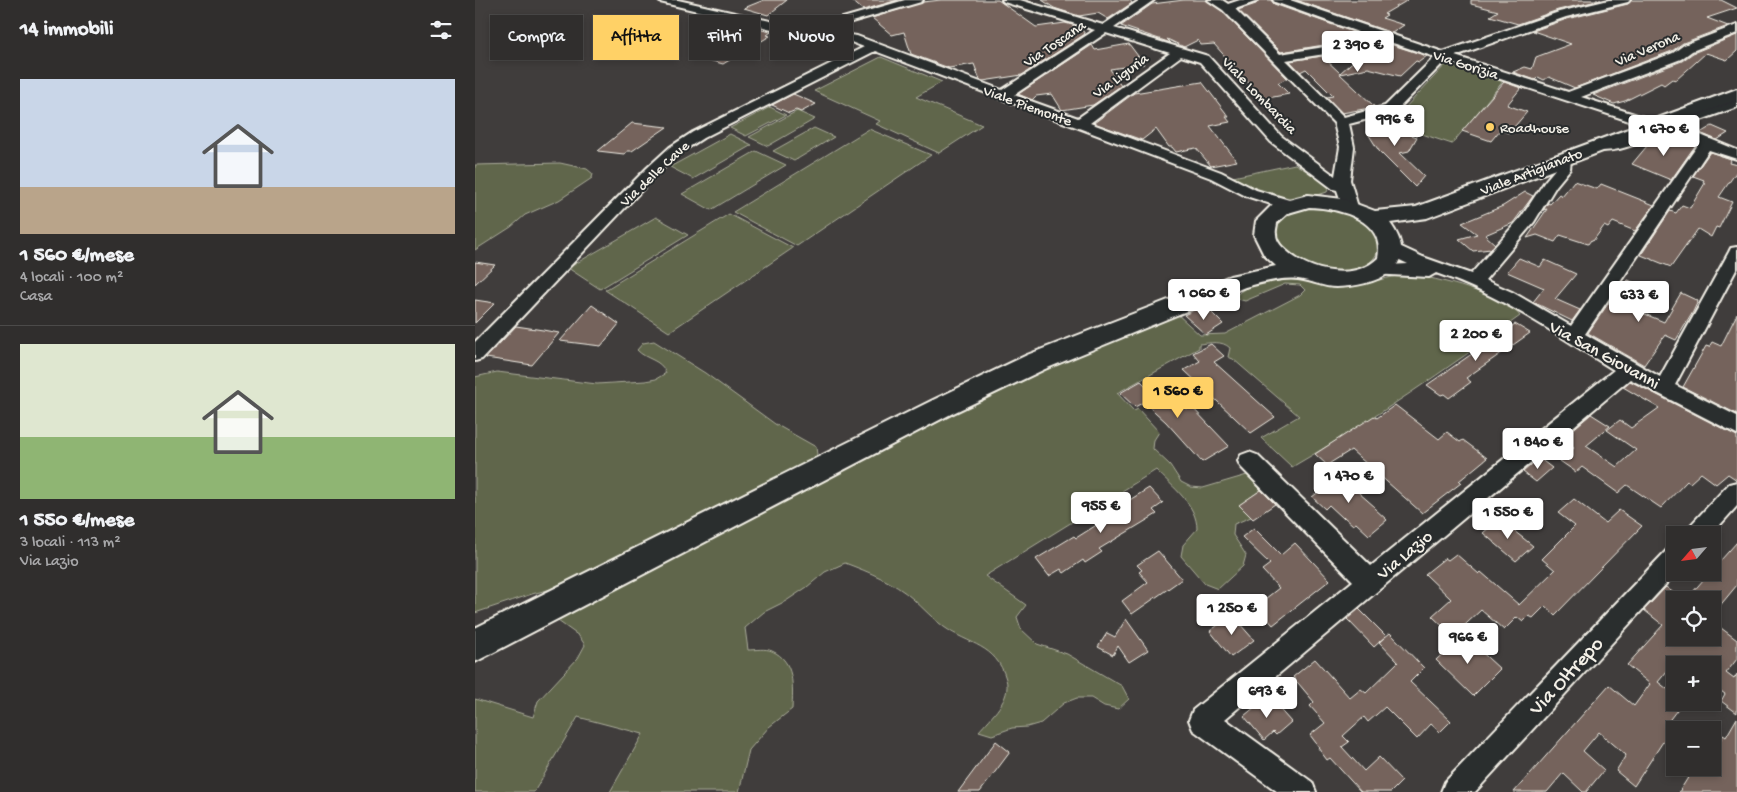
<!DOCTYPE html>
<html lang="it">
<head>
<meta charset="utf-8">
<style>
	body { margin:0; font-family:"Gochi Hand",sans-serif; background:#3c3a39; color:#f1f3f6; height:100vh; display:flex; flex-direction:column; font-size:19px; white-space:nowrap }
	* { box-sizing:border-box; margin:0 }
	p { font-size:16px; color:#a8a8aa }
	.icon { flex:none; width:28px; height:28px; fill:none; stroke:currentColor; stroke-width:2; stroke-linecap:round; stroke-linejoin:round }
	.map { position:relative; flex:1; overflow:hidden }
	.panel { display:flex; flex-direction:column; background:#302e2d; width:475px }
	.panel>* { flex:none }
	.banner { position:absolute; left:15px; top:15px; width:475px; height:45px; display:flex; gap:10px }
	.needle { width:32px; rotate:242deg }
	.tools { position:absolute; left:1191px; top:526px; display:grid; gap:10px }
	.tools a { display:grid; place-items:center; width:55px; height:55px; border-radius:0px; background:#302e2d; box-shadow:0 2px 8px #0003,0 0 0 1px #4b4a49; font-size:25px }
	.price { position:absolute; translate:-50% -42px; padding:0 11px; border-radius:5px; background:#fff; color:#222; font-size:16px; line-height:32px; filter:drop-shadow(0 1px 2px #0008) }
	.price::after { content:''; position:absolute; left:50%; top:30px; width:15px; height:11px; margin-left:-8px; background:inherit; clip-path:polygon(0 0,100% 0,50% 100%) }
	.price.active { background:#ffd166; color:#111 }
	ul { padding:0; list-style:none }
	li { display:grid; align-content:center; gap:10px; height:265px; padding:0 20px }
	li+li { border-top:1px solid #4b4a49 }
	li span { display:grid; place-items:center; height:155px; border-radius:0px; color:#555 }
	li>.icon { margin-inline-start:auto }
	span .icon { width:90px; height:90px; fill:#fffc; stroke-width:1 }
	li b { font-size:21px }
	h2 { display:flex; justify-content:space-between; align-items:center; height:60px; padding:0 20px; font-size:21px }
	.chip { padding:0 18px; border-radius:0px; background:#302e2d; box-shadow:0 2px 8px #0003,0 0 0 1px #4b4a49; font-size:18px; line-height:45px }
	.chip.active { background:#ffd166; color:#111 }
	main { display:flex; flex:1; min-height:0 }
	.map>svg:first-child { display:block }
</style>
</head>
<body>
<main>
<section class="panel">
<h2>14 immobili<svg class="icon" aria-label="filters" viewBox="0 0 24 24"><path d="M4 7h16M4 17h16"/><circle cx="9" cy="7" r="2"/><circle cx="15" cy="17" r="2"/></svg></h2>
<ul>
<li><span style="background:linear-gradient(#c9d6e8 70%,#b9a48a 0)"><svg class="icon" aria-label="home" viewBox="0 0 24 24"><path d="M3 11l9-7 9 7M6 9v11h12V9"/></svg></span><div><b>1 560 €/mese</b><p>4 locali · 100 m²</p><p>Casa</p></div></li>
<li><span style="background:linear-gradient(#dfe7d0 60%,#8fb573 0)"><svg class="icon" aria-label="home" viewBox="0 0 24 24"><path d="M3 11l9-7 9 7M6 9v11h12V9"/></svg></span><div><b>1 550 €/mese</b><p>3 locali · 113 m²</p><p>Via Lazio</p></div></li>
</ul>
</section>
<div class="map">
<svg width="1262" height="792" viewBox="0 0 1262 792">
	<rect width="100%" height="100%" fill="#403d3c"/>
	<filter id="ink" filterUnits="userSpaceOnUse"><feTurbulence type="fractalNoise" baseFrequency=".02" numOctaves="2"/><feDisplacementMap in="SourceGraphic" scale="10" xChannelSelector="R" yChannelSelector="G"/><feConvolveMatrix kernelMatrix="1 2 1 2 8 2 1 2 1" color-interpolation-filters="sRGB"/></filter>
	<g filter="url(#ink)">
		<!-- green -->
		<path fill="#60664c" stroke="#aaac9a" d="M406,57L467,82L441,97L507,125L464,153L401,124L405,121L339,91Z
			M972,63L1029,80L977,144L926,127L937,115L927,111Z
			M295,107L311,115L271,136L255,128Z
			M322,111L340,119L293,146L274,137Z
			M339,128L359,137L319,161L298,151Z
			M394,129L456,155L322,246L258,212Z
			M255,134L277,145L218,179L195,167Z
			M281,151L311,165L236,210L207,194Z
			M85,163L112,169L118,174L117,178L84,200L50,215L36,227L0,250V165Z
			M820,164L855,185L852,192C813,206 792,198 758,177Z
			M834,208C847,207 860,208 872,213C888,219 914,239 899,258C879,282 827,270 808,250C786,228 814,211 834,208Z
			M254,214L318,248L194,332L130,290Z
			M181,217L213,235L125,289L93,268Z
			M935,274C959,278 1032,295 1045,316C972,369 895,422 817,467L786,438L824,416L758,359L753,357L755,348C747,340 735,343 724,344V348L642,393L659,411L663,409L684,432L679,440L678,449L695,465L706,482L716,487L728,488L772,475L786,490L764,505L776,517L759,524L758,535L771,555L768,566L743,589L730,584L706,556L708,545L722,529C722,505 698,487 681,470L510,576L551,605L542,617L546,629L562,644L592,654L647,686L654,699L643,709L629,706L616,698H602L589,703L566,723L552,727L537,728L517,735L504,731C516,717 537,699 531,679C521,644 494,645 469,627C458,619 448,608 438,599C419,582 394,572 370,563L350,572L332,587L311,601L289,612L270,628L273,650C280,650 291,648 297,651C320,661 318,687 317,709L294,727L274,750L264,792H135L168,734L103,717L59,792H0V699L58,717L63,701L103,658L110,645L104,636L83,621L90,615L410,448L587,362L701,313L725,335L750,334L825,295L830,290L825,285L810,284L770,301L763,299L761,296C781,270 859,283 889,282C902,282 920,275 935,274Z
			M179,341L230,373L300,424L341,447L342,455L332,462L76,589L57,594L0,613V377L22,372L122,384L170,381L181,379L191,373C186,359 171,360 162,350L168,343Z"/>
		<!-- building -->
		<path fill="#74635b" stroke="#f4f1e8" d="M289,0H312L293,15L269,8Z
			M376,0H423L388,10Z
			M466,0H523L561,27L590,23L605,27L610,34L547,75L508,81L505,80L499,64L474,68L436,54L429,32L417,35L397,18L448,2Z
			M567,0H655L657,3L633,19L623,13L604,16L579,8Z
			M709,0H731L747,11L812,78L803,83L814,94L788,99L739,44L726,45L723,40L709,47L692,39L696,43L646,26L677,4Z
			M784,0H796L799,4L878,32L855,44L806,52L763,10L781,4Z
			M821,0H933L909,14L912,15L907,18L929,25L917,33Z
			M996,0H1126L1083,10L1043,24L1015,16L1023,11L996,4Z
			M1157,0H1246L1262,8L1232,18L1253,26L1208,43L1197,51L1100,88L1074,77L1069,80L1063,77L1060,80L1038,72L1050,67L1057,69L1061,57L1096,44L1058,31L1092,19L1153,4Z
			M278,28L296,32L292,35L295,36L248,64L227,58Z
			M1262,35V51L1252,60L1231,53L1201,80L1197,79L1189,85L1186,83L1150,101L1139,104L1118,95L1207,61L1218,53Z
			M902,40L952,56L944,62L941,61L925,76L893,68L865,74L900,107L867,113L852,97L858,96L831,69L825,72L815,61L847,56L865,73Z
			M654,44L669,64L635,69L646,86L618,105L587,110L577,94L561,96L557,100L543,94L617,45L620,50Z
			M727,82L754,117H751L755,122L735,126L762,161L736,166L721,148L701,152L697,147H694L681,129L667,140L619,123L659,93Z
			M1029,82L1046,88L1032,105L1052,112L1034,133L1025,130L1016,141L987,131Z
			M318,94L323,96L341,104L326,112L321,110L314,113L297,105Z
			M910,117L919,126L926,128L933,134L942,137L934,151L925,153L949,176L940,187L904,151L892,132L898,120Z
			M157,123L192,127L157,151H153L149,154L123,151Z
			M1237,126L1253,133L1242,140L1225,133Z
			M1190,138L1200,141L1202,139L1220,146L1196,180L1157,164L1177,140Z
			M1235,152L1256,159L1254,163L1262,165V171L1244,197L1257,202L1244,228L1241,227L1236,237L1223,229L1196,267L1166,255L1195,211L1201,213L1207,205L1215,208L1230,183L1228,182L1229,180L1218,176Z
			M1099,181L1122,189L1126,184L1179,205L1160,231L1138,222L1133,228L1129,226L1118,241L1116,240L1113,244L1085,235L1080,242L1062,235L1052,238L1072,209L1068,210L1073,203L1075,204L1084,194L1087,196Z
			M1050,192L1058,196L1038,223L1010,235L1020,244L1016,249L998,251L984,239L1002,234L987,223L1028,206Z
			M1044,258L1065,267L1070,260L1101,274L1080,299L1105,310L1097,321L1058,302L1069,288L1032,272Z
			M0,262L20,265L0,284Z
			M1153,280L1179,291L1165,312L1189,322L1206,293L1223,301L1218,312L1201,340L1190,335L1169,365L1113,333L1137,298L1140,299Z
			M0,300L20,303L0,323Z
			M117,305L144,324L126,346L85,341Z
			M721,309L728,316L736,312L748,324L731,335L709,315Z
			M1262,314V414L1208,387L1231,346L1234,347L1237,342L1246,346Z
			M1040,324L1055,333L991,378L996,382L974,398L969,394L966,395L952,385Z
			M41,326L68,330L84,333L57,365L11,358Z
			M736,344L749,356L739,362L800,417L776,433L709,370L725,361L718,353Z
			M666,381L673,388L683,382L712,409L716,406L754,446L727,462L691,422L669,402L660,407L645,393Z
			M1155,381L1262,436V480L1253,474L1241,484L1226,473L1215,483L1212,481L1186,508L1152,485L1143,493L1107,467L1101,472L1085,461L1099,448L1087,439L1116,414L1135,426L1111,446L1142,467L1161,450L1132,430L1145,420L1156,428L1184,408L1148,387Z
			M920,405L964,439L972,432L985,442L988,440L1012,458L984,481L986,483L947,513L876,450L852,465L840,454L899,416L902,418Z
			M1064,458L1077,468L1061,482L1048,472Z
			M859,471L900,507L899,508L912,520L894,535L881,523L878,525L869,517L868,518L854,505L850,509L837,497L853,485L847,479Z
			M674,488L688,503L678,510L682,514L624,549L627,552L610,563L608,560L589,573L586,569L574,576L561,559L599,536L601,538L642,512L640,509Z
			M786,490L800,504L778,519L764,505Z
			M1099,499L1130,523L1144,510L1167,526L1080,615L1070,606L1058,618L1054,616L1048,622L1042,617L1029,630L1006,610L978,636L957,616L976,599L950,574L970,558L973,560L981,554L1004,574L1006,572L1044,605L1080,570L1067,559L1100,526L1083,513Z
			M1024,519L1058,546L1041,561L1008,533Z
			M779,528L806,555L820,543L855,580L798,625L781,606L804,588L787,570L795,564L767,537Z
			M1262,542V585L1238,614V600H1211L1235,572H1238V569Z
			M683,551L707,579L657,614L647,601L673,582L664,572L667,570L662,565Z
			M1191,587L1200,594V638H1238V622L1262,640V659L1251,673L1259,679L1262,674V713L1246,701L1250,694L1240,687L1238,690V665H1197L1183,682L1200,695V702H1208L1189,727L1195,731L1159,786L1141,771L1151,755L1124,732L1108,751L1129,770L1111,792H1108L1088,773L1072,792H1039L1134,685L1159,706L1175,684L1152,665L1188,625L1169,610Z
			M884,609L911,636L899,647L872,619Z
			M757,615L779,640L756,657L735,631Z
			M651,619L673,650L654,662L643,646L638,655L623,647L632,633L640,637Z
			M915,633L949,668L935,682L976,721L965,732L956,724L942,739L910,707L893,722L889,717L868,736L874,742L867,747L889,771L904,757L927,781L916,792H886L855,758L852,760L843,748L844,747L835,735L850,723L835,706L839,702L818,677L840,659L875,698L886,689L891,693L923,662L904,642Z
			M988,635L1025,669L998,696L961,660Z
			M793,696L816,722L801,735L798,732L789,740L769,716Z
			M1262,718V792H1204L1219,768H1238V754L1248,735L1251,737Z
			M521,741L535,752L505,792H483Z"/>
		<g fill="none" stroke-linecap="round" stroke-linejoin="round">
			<defs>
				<path id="minor" d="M183,0H203L330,29L430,0H448L446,2L345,31L382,36L527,90L620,30L529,2L527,0H545L628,25L665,0H679L639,28L733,56L806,136L860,176L865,147L859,123L748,10L733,0H747L753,4L765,0H782L780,2L760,9L805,54L856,46L883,32L800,2L798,0H815L968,52L1084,12L1134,0H1155L1153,2L1091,17L980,56L1093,92L1198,53L1209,45L1262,25V33L1217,51L1206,59L1106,97L1184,122L1186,125L1184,128L1179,129L970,61L920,112L874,124L879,147L875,180L883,207L881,210H869L862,190L858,189L796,142L725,62L706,56L615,123L746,172L781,190L821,202L823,205L821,208L815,210L771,196L736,178L400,51L228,138L205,153L182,174L7,359L0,361V342L172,168L195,147L218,132L389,47L376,42L326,36L185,2ZM631,33L695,53L603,118L539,95ZM894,35L960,57L910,106L869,117L811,60L863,52Z
					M1262,98V107L1206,127L1262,150V159L1234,150L1110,334L1185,377L1254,252L1256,248L1262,247V268L1200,385L1262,416V434L1155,379L750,719L837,782L841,792H803L718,730L714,720L718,710L878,581L766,467L763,461L766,455L774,452L782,455L896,566L1139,370C1082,335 1025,294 961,273L954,277L896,274L893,270L896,266L933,264L910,253L908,249L910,245L916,244L922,245L948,257L996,274L1047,216L1070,181L1081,168L1084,156H1094L1096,159L1095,169L1081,186L1059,222L1010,280L1037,292L1096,326L1223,145C1213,141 1200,134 1189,136C1165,139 1144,156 1117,149L1115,146L1117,143L1149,140L1191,127L1197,121Z
					M1262,482V506L1236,535H1209L1213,528L1254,484Z
					M1200,547V572H1202L1000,792H966L970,782L1192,550Z"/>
				<path id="major" d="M1262,89V100L952,218L915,223C949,269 899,286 861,287C848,287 835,280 823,279C806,277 786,283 770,287L570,369L476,414L0,662V628L458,400L552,355L755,276L801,266L789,255L779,235L781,221L798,204L833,195L868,199L900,211L941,207ZM834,207C863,208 911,219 903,258C880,281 836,272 814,253C808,248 801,242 801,234C800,231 802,226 802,223L813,213Z"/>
			</defs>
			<!-- minor casing -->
			<use href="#minor" stroke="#f4f1e8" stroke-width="4"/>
			<!-- major casing -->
			<use href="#major" stroke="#f4f1e8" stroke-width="4"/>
			<!-- minor -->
			<use href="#minor" fill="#2a2d2e" fill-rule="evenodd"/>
			<!-- major -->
			<use href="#major" fill="#2a2d2e" fill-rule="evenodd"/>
		</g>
	</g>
	<!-- markers -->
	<circle fill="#ffd166" stroke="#2a2d2e" stroke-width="2" cx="1015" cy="127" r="5"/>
	<g text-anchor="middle" stroke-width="4" stroke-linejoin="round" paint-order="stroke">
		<!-- far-street labels -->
		<g font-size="15" fill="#f4f1e8" stroke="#2a2d2e">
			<text transform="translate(579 43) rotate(-34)" y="5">Via Toscana</text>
			<text transform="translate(1172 48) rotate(-23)" y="5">Via Verona</text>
			<text transform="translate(991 64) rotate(18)" y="5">Via Gorizia</text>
			<text transform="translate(645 75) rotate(-36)" y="5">Via Liguria</text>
			<text transform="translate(785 95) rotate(46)" y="5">Viale Lombardia</text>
			<text transform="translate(553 105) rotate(20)" y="5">Viale Piemonte</text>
			<text transform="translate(1056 171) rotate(-21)" y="5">Viale Artigianato</text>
			<text transform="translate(179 173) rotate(-43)" y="5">Via delle Cave</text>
		</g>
		<!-- far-poi labels -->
		<g font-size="15" fill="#f4f1e8" stroke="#2a2d2e" text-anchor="start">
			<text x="1025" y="132">Roadhouse</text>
		</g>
		<!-- street labels -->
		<g font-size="18" fill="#f4f1e8" stroke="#2a2d2e">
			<text transform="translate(1130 354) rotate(29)" y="6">Via San Giovanni</text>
			<text transform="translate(929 554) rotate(-40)" y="6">Via Lazio</text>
		</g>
		<!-- near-street labels -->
		<g font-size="21" fill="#f4f1e8" stroke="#2a2d2e">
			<text transform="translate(1090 675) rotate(-47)" y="7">Via Oltrepo</text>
		</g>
	</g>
</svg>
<div class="tools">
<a><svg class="needle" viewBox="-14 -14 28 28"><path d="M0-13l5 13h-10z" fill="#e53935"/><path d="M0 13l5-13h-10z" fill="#a8a8aa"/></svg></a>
<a><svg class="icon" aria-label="locate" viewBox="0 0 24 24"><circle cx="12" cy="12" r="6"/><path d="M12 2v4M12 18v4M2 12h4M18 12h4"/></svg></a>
<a>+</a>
<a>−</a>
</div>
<b class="price" style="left:883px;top:73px">2 390 €</b>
<b class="price" style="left:920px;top:147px">996 €</b>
<b class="price" style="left:1189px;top:157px">1 670 €</b>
<b class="price" style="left:729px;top:321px">1 060 €</b>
<b class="price" style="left:1164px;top:323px">633 €</b>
<b class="price" style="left:1001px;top:362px">2 200 €</b>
<b class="price active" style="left:703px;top:419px">1 560 €</b>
<b class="price" style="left:1063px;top:470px">1 840 €</b>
<b class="price" style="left:874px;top:504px">1 470 €</b>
<b class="price" style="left:626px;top:534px">955 €</b>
<b class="price" style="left:1033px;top:540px">1 550 €</b>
<b class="price" style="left:757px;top:636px">1 250 €</b>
<b class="price" style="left:993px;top:665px">966 €</b>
<b class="price" style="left:792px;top:719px">693 €</b>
<div class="banner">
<a class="chip">Compra</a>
<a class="chip active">Affitta</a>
<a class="chip">Filtri</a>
<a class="chip">Nuovo</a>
</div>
</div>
</main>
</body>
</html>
